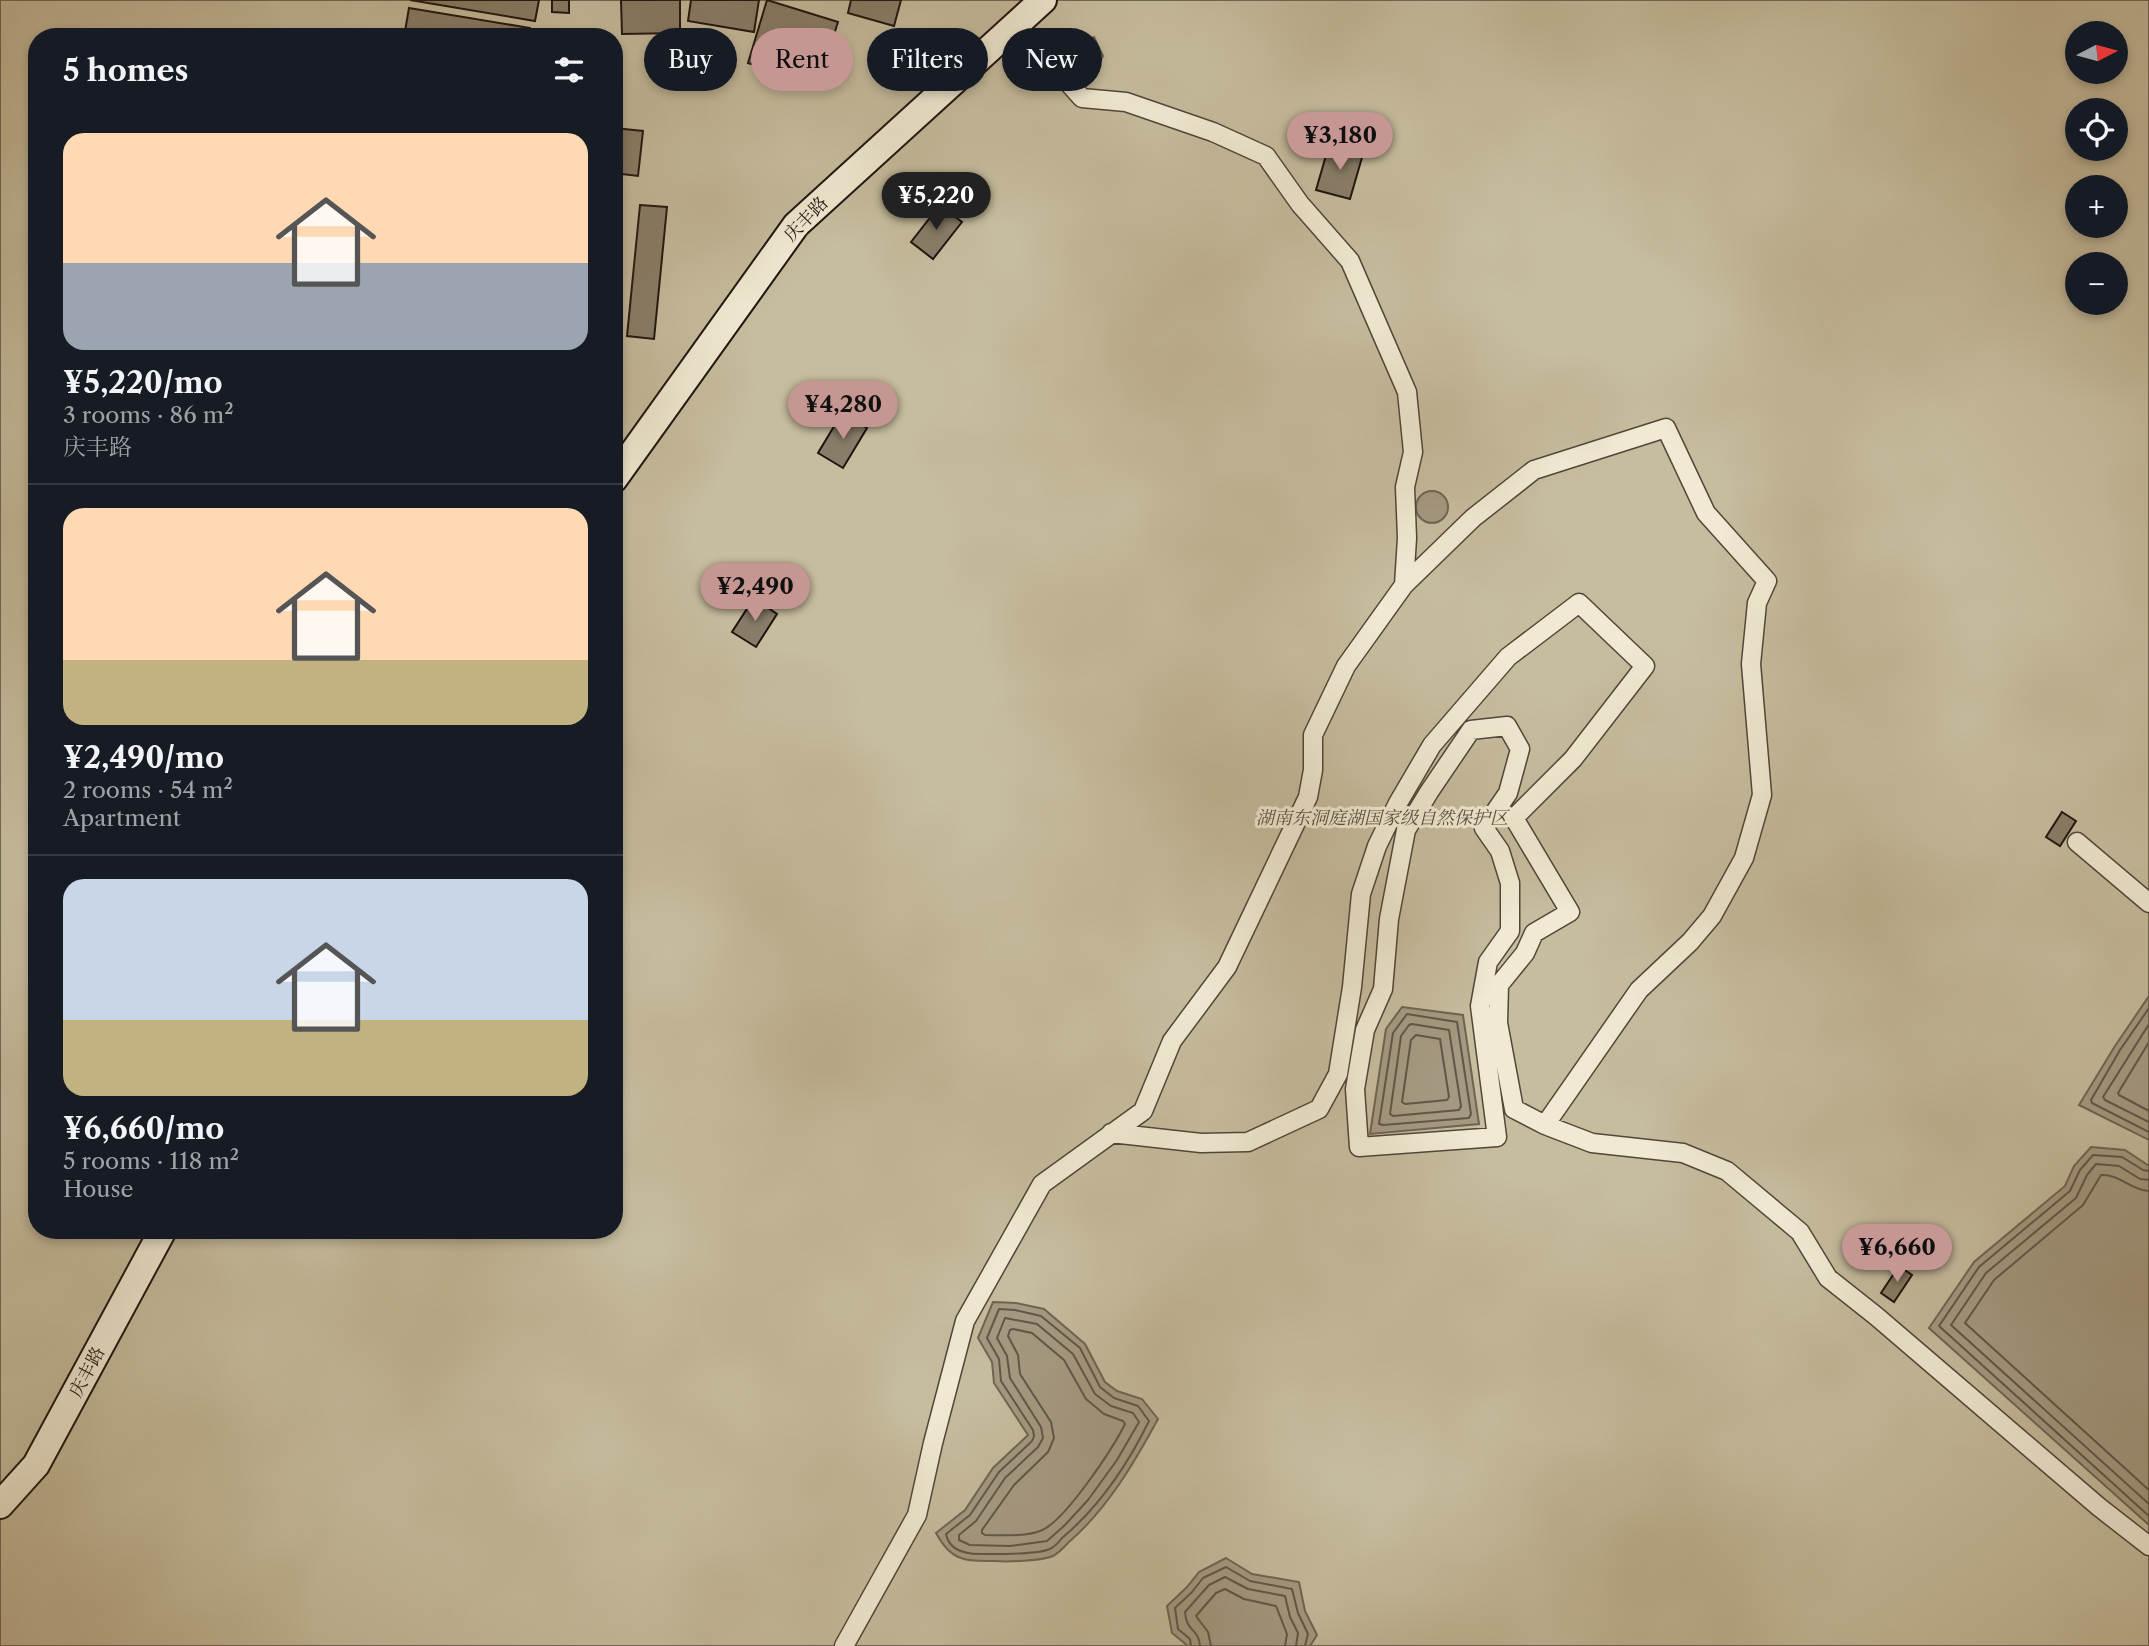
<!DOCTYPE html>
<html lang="en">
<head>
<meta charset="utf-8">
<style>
	body { margin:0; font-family:"Libre Caslon Text","Noto Serif SC",serif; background:#242831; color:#f1f3f6; height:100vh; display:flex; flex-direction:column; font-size:26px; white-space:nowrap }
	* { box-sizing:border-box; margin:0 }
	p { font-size:23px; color:#9ea1a6 }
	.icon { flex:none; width:38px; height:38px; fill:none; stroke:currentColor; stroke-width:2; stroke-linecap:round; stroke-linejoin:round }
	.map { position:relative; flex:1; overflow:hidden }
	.drawer { position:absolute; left:28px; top:28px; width:595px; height:1211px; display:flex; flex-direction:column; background:#171b24; border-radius:28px; box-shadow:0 4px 10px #0003 }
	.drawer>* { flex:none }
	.top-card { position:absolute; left:644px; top:28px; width:665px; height:63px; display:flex; gap:14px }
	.needle { width:46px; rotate:84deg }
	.fabs { position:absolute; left:2065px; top:21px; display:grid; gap:14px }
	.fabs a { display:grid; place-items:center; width:63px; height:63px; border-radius:50%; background:#171b24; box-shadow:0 4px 10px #0003; font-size:35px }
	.price { position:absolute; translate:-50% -60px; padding:0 16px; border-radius:24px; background:#c59692; color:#111; font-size:23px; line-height:46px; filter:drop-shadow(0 2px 4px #0008) }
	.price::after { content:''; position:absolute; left:50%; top:42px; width:21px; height:16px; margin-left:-10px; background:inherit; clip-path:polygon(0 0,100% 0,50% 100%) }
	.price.on { background:#222; color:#fff }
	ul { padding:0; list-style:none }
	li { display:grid; align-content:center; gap:14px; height:371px; padding:0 35px }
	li+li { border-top:2px solid #363941 }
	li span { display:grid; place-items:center; height:217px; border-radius:21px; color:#555 }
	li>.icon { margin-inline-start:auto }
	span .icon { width:126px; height:126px; fill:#fffc; stroke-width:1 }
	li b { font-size:30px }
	h2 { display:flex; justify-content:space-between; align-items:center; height:84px; padding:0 35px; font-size:30px }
	.pill { padding:0 24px; border-radius:32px; background:#171b24; box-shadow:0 4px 10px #0003; font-size:24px; line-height:63px }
	.pill.on { background:#c59692; color:#111 }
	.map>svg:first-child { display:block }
</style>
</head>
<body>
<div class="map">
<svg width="2149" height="1646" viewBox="0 0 2149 1646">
	<rect width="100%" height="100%" fill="#e8debb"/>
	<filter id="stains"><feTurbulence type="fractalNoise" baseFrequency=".00286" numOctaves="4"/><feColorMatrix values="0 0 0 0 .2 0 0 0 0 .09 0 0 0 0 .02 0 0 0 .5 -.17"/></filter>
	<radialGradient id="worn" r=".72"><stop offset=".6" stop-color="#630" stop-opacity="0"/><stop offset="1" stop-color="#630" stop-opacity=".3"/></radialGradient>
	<!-- green -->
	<path fill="#c6bc9e" stroke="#726856" stroke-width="2" fill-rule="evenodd" d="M0,0H2149V1646H0ZM2077,33H2116V72H2077ZM37,37H614V1230H37ZM2077,110H2116V149H2077ZM2077,187H2116V226H2077ZM2077,264H2116V303H2077Z"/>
	<!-- water -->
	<path fill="#a49981" stroke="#6f6453" stroke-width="2" d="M1094,37L1103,56L1089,81L1059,62Z
		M1416 507a16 16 0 1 1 32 0a16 16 0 1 1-32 0Z
		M2149,996V1140L2079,1105L2115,1046Z
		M1402,1007L1463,1015L1479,1124L1370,1134L1386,1029Z
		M2091,1147L2125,1150L2149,1166V1525L1929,1328L1974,1262L2065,1186L2074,1166Z
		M993,1302L1016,1303L1044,1309L1085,1344L1105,1382L1117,1391L1142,1399L1158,1419C1134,1463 1108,1508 1069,1542C1065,1546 1059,1553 1053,1556C1042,1561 1007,1562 994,1561C964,1561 951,1561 936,1533L965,1510L993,1468L1028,1435L994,1383L992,1362L978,1338Z
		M1226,1558L1252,1574L1299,1582L1305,1611L1317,1635L1310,1646H1188L1172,1633L1167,1606L1187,1587L1199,1572Z"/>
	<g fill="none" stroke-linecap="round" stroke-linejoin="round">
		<!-- shore -->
		<path stroke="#625648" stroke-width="2" d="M2149,1008L2120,1050L2091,1100L2092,1103L2149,1132
			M1407,1014L1457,1022L1471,1114L1469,1118L1383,1125L1379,1124L1393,1033Z
			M1412,1024L1449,1030L1461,1106L1459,1110L1393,1116L1390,1114L1401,1036L1409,1025Z
			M2149,1024L2103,1097L2105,1100L2149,1122
			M1416,1035L1440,1039L1449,1097L1447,1100L1405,1104L1402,1102L1411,1040Z
			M2149,1042L2118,1093L2119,1095L2149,1111
			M2149,1171L2143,1170L2122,1157L2093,1155L2080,1170L2070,1191L1979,1267L1939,1326L2149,1516
			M2149,1180L2140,1179L2119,1166L2096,1164L2087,1175L2076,1198L1986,1273L1951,1325L2149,1504
			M2149,1191C2130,1190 2120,1174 2101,1175L2083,1205L1994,1280L1965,1323L2149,1490
			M999,1309L1015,1310L1041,1316L1080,1348L1100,1387L1114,1398L1138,1406L1149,1421C1128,1464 1099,1507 1062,1538C1059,1542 1054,1547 1050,1549C1037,1555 995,1554 980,1554C965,1554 949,1550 946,1534L970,1515L999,1472L1032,1441L1034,1436L1033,1430L1001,1381L999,1359L987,1338Z
			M1005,1318L1037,1324L1073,1354L1095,1394L1111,1406L1133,1413L1139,1422L1117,1460L1088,1500L1065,1525L1047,1541L1010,1546L970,1545L959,1540V1535L976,1521L1005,1478L1038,1447L1043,1438L1041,1427L1010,1378L1007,1356L997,1338Z
			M1013,1329L1032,1333L1064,1360L1086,1399L1104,1414L1123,1421L1125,1424C1113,1448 1064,1523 1040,1531C1024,1537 1002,1535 985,1535L982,1533V1530L1014,1485L1048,1452L1054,1438L1051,1422L1020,1374L1018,1355L1008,1336L1010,1330Z
			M1191,1646L1190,1639L1178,1629L1175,1608L1192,1592L1203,1578L1226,1567L1250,1581L1292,1589L1298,1613L1308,1634L1305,1646
			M1200,1646C1199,1628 1186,1632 1185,1612L1209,1585L1225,1577L1248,1589L1285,1596L1290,1617L1298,1633L1296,1646
			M1211,1646L1208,1632L1196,1616L1216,1593L1225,1589L1244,1599L1276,1606L1287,1634L1285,1646"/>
	</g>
	<!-- building -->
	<path fill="#887d68" stroke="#1f140f" stroke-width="2" d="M410,0H539L535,21Z
		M552,0H569V13L552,12Z
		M621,0H680V33L622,34Z
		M691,0H759L754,32L688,21Z
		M767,0L838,22L818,85L748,63Z
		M851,0H901L894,26L848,13Z
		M409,8L530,28L528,37H404Z
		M614,128L643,131L638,176L614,173Z
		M1329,145L1363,154L1350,199L1316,190Z
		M640,205L667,207L654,339L627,336Z
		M940,205L962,222L933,259L911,242Z
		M842,413L867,428L843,468L818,453Z
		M754,598L777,614L756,647L732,632Z
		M2062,812L2076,821L2060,846L2046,837Z
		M614,946L620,948L614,967Z
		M1899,1266L1912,1275L1894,1302L1881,1293Z"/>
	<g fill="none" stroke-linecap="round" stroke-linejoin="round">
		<defs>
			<path id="street" d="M1404,585L1473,518L1534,470L1666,428L1706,513L1767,581L1757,603L1751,664L1762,795L1744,858L1712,916L1690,942L1639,990L1545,1125
				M1507,726L1520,749L1508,793L1484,828L1500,851L1510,883V931L1488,962L1480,1006L1497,1137L1359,1147L1355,1089L1365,1030L1383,989L1389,919L1406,830L1429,792L1471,730Z
				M2077,842L2149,903
				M1111,1133L1201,1143L1248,1142L1319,1109L1338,1074L1352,987L1361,894L1377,846L1398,803L1432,745L1508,657L1579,603L1645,666L1573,759L1514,818L1570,912L1534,933L1525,953L1499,985L1498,1023L1514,1109L1545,1125L1592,1143L1683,1153L1727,1171L1800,1232L1828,1278L1876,1316L2099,1507L2149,1546
				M844,1646L917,1515L933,1443L965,1321L1042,1184L1143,1111L1172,1041L1227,967L1308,797L1313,770V735L1346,666L1404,585L1407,538L1405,487L1413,452L1407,392L1350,261L1300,204L1266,156L1213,132L1126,102L1082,98L1016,24"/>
			<path id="secondary" d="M614,479L796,225L1043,0
				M0,1505L36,1465L163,1230"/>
		</defs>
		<!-- street casing -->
		<use href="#street" stroke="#51463a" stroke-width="21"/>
		<!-- secondary casing -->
		<use href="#secondary" stroke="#1f140f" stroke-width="30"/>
		<!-- street -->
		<use href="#street" stroke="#f0ead3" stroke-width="18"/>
		<!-- secondary -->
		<use href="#secondary" stroke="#f0ead3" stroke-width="26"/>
	</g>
	<g text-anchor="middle" stroke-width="6" stroke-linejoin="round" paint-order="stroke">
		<!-- street labels -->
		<g font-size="18" fill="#1f140f" stroke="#f0ead3">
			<text transform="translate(806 219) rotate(-46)" y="6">庆丰路</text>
			<text transform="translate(87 1372) rotate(-62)" y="6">庆丰路</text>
		</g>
		<!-- park labels -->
		<g font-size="18" font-style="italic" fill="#594f41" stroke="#f0ead3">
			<text x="1382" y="824">湖南东洞庭湖国家级自然保护区</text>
		</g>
	</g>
	<rect width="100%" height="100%" filter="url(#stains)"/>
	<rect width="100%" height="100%" fill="url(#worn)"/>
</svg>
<div class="fabs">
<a><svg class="needle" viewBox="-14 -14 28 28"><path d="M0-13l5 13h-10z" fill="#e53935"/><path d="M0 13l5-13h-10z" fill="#9ea1a6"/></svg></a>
<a><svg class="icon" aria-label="locate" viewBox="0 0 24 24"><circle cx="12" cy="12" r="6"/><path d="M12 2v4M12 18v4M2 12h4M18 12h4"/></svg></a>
<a>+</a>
<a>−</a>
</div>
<b class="price" style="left:1340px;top:172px">¥3,180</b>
<b class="price on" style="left:936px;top:232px">¥5,220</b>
<b class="price" style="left:843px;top:441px">¥4,280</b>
<b class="price" style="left:755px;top:623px">¥2,490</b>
<b class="price" style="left:1897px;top:1284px">¥6,660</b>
<div class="top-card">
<a class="pill">Buy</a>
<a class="pill on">Rent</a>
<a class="pill">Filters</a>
<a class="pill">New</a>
</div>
<section class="drawer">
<h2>5 homes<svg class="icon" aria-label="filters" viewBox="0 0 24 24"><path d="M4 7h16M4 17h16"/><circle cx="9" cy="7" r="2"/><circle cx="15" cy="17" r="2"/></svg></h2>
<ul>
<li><span style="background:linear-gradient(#ffd9b3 60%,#9aa5b1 0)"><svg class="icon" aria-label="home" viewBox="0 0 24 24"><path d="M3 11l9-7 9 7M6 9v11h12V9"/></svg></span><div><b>¥5,220/mo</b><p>3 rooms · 86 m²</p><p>庆丰路</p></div></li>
<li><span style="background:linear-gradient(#ffd9b3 70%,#c2b280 0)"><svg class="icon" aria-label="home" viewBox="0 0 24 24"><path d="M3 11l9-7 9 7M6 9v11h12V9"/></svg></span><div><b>¥2,490/mo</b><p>2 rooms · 54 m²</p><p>Apartment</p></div></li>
<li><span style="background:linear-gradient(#c9d6e8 65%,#c2b280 0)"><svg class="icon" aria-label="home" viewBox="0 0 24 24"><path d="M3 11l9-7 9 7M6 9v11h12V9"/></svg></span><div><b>¥6,660/mo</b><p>5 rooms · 118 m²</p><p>House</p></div></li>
</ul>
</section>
</div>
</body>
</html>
